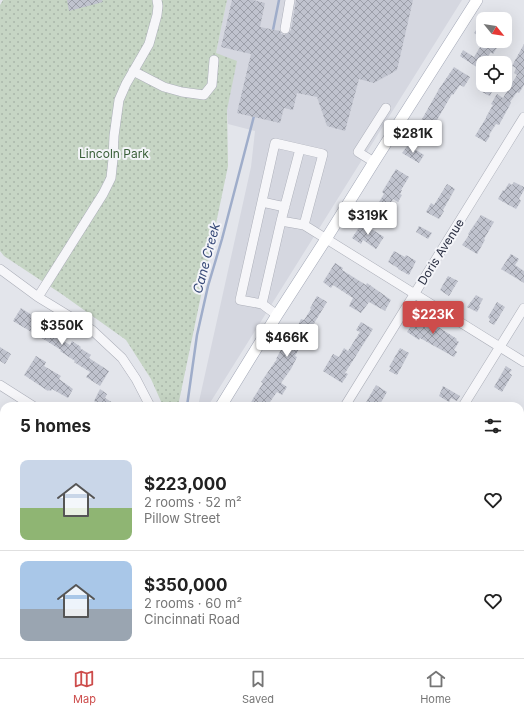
<!DOCTYPE html>
<html lang="en">
<head>
<meta charset="utf-8">
<style>
	body { margin:0; font-family:Inter,sans-serif; background:#f6f6f6; color:#222; height:100vh; display:flex; flex-direction:column; font-size:15px; white-space:nowrap }
	* { box-sizing:border-box; margin:0 }
	p { font-size:13px; color:#767676 }
	.icon { flex:none; width:22px; height:22px; fill:none; stroke:currentColor; stroke-width:2; stroke-linecap:round; stroke-linejoin:round }
	.map { position:relative; flex:1; overflow:hidden }
	.side { position:absolute; left:0px; top:402px; width:524px; height:256px; display:flex; flex-direction:column; background:#fff; border-radius:12px 12px 0 0; box-shadow:0 4px 16px #0002 }
	.side>* { flex:none }
	.needle { width:26px; rotate:120deg }
	.controls { position:absolute; left:476px; top:12px; display:grid; gap:8px }
	.controls a { display:grid; place-items:center; width:36px; height:36px; border-radius:8px; background:#fff; box-shadow:0 4px 16px #0002; font-size:20px }
	.price { position:absolute; translate:-50% -34px; padding:0 9px; border-radius:4px; background:#fff; color:#222; font-size:13px; line-height:26px; filter:drop-shadow(0 1px 2px #0008) }
	.price::after { content:''; position:absolute; left:50%; top:24px; width:12px; height:9px; margin-left:-6px; background:inherit; clip-path:polygon(0 0,100% 0,50% 100%) }
	.price.current { background:#cd4c4b; color:#fff }
	ul { padding:0; list-style:none }
	li { display:flex; align-items:center; gap:12px; height:100px; padding:0 20px }
	li+li { border-top:1px solid #e0e0e0 }
	li span { display:grid; place-items:center; flex:none; width:112px; height:80px; border-radius:8px; color:#555 }
	li>.icon { margin-inline-start:auto }
	span .icon { width:48px; height:48px; fill:#fffc; stroke-width:1 }
	li b { font-size:17px }
	h2 { display:flex; justify-content:space-between; align-items:center; height:48px; padding:0 20px; font-size:17px }
	.tab-bar { display:flex; justify-content:space-around; align-items:center; height:56px; border-top:1px solid #e0e0e0; background:#fff; font-size:11px; color:#767676 }
	.tab-bar a { display:grid; justify-items:center; gap:2px }
	.tab-bar .current { color:#cd4c4b }
	.map>svg:first-child { display:block }
</style>
</head>
<body>
<div class="map">
<svg width="524" height="658" viewBox="0 0 524 658">
	<defs>
		<pattern id="park-dots" width="8" height="8" patternUnits="userSpaceOnUse"><rect width="8" height="8" fill="#c6d5c4"/><path d="M2 2h.1M6 6h.1" fill="none" stroke="#aab7aa" stroke-width="1.8" stroke-linecap="round"/></pattern>
		<pattern id="building-cross-hatch" width="8" height="8" patternUnits="userSpaceOnUse"><rect width="8" height="8" fill="#c0c3ce"/><path d="M0 0l8 8M0 8l8-8" fill="none" stroke="#9c9fa9"/></pattern>
	</defs>
	<rect width="100%" height="100%" fill="#e3e5eb"/>
	<!-- built -->
	<path fill="#d5d7e0" d="M227,0H462L208,406H198L251,167L255,131L228,124L227,110L216,53Z"/>
	<!-- park -->
	<path fill="url(#park-dots)" d="M3,0H227L216,53L237,61L227,110L228,166L178,406H163L151,379L126,340L63,295L4,256L0,251V5Z"/>
	<g fill="none" stroke-linecap="round" stroke-linejoin="round">
		<!-- stream -->
		<path stroke="#9fadca" stroke-width="2.5" d="M273,30L279,0
			M187,406L197,335L208,286L222,239L254,116
			M115,658L117,654"/>
	</g>
	<!-- building -->
	<path fill="url(#building-cross-hatch)" d="M67,0H102L103,2L69,11Z
		M232,0H253L265,3L260,27L280,31L281,34L284,35L287,34L291,30L296,0H413L397,70L374,83L359,79L345,131L327,126L317,97L297,93L293,110L284,108L280,123L237,113L251,54L221,47Z
		M483,20V39L474,33Z
		M484,41H498L496,45L498,46L493,54L491,52L488,56L487,55L478,68L460,56L463,50L474,57Z
		M524,44V85L519,93L517,92L510,102L511,103L499,125L496,124L489,135L490,136L486,142L475,136L486,118V117L493,105L491,104L497,94L503,98L517,75L514,73L516,68L512,66Z
		M454,67L470,77L464,87L460,85L453,95L452,94L437,120L439,121L434,129L421,121L439,89Z
		M482,85H485L493,89L490,96L478,90Z
		M408,145L424,155L419,163L402,153Z
		M396,169L409,177L401,190H402L400,194L402,195L398,202L393,199L383,215L374,210L384,194L382,192Z
		M514,182L524,187V190L519,199L521,201L516,209L498,199L503,190L504,191L509,183L512,185Z
		M447,184L455,189L443,210L444,211L439,219L426,212L431,203L434,205Z
		M481,215L494,222L484,239L485,240L477,254L462,245L469,235L468,234Z
		M362,223L384,237L376,249L363,240L361,244L352,238Z
		M419,226L432,233L428,239L416,232Z
		M394,251L405,257L406,255L416,261L409,275L398,269V268L388,262Z
		M511,254L519,259L515,265L524,271V283L501,269Z
		M335,263L343,268L342,270L366,285L367,283L391,300L385,311L369,302L361,313L349,306L353,298L333,285L331,288L323,282Z
		M448,276L458,281L449,296L440,290Z
		M476,295L483,299L479,306L480,307L477,312L467,307Z
		M317,296L327,302L313,325L316,326L312,333L309,331L295,356L297,357L291,369L281,383L287,387L282,395L277,392L267,406H249L254,397L263,383L261,382L277,359H276L282,348L285,350L299,326L298,325L301,319L304,320L311,309L310,308Z
		M497,302L505,307L494,325L489,322L490,319L488,317Z
		M21,308L61,334L58,338L70,345L72,341L81,347L80,348L91,355L89,358L109,371L100,386L86,377L90,372L74,362L75,361L60,351L61,350L45,340L13,321Z
		M418,314L457,339L456,340L459,342L454,350L457,352L454,357L420,338L419,340L407,332Z
		M361,322L373,329L345,373L348,374L342,383L323,371L333,354L339,357L344,348L348,351L360,332L356,330Z
		M0,347L11,354L5,364L0,361Z
		M400,348L409,353L397,375L389,371L391,368L389,367Z
		M36,356L46,362L44,366L61,376L59,379L73,389L68,398L52,389L51,391L49,390L48,391L24,375Z
		M506,366L512,370L509,373L512,375L502,392L494,387Z
		M376,385L387,392L379,406H364Z
		M443,386L460,396L457,401L451,398L449,402L439,396Z
		M100,389L107,394L105,398L118,406H93L96,402L94,401Z"/>
	<g fill="none" stroke-linecap="round" stroke-linejoin="round">
		<defs>
			<path id="minor" d="M285,29L290,0
				M133,71L164,87L182,92L204,95L212,85L214,60
				M374,162L358,152L386,108
				M262,202L285,207
				M281,221L300,149
				M304,225L323,154L275,143L240,300L262,304L281,221L304,225L524,362
				M0,269L38,297L92,330L122,358L136,379L150,406
				M38,297L103,194L111,178L113,159L114,136L119,100L126,84L149,44L157,15L158,6L157,0
				M262,304L277,315
				M0,385L33,406
				M345,406L524,117
				M463,406L524,308
				M520,503L524,497
				M0,583L4,586
				M467,654L474,658
				M189,658L191,654
				M306,658L309,654
				M424,658L426,654"/>
			<path id="major" d="M221,406L277,315L326,239L374,162L477,0
				M15,658L17,654"/>
		</defs>
		<!-- minor casing -->
		<use href="#minor" stroke="#acafb9" stroke-width="10"/>
		<!-- major casing -->
		<use href="#major" stroke="#a2a7b6" stroke-width="12"/>
		<!-- minor -->
		<use href="#minor" stroke="#f6f6f9" stroke-width="9"/>
		<!-- major -->
		<use href="#major" stroke="#fff" stroke-width="11"/>
	</g>
	<g text-anchor="middle" stroke-width="4" stroke-linejoin="round" paint-order="stroke">
		<!-- park labels -->
		<g font-size="12" fill="#395f38" stroke="#f3f4f8">
			<text x="114" y="158">Lincoln Park</text>
		</g>
		<!-- street labels -->
		<g font-size="12" fill="#2b3043" stroke="#f3f4f8">
			<text transform="translate(441 252) rotate(-58)" y="4">Doris Avenue</text>
		</g>
		<!-- water labels -->
		<g font-size="13" font-style="italic" fill="#354877" stroke="#f3f4f8">
			<text transform="translate(206 258) rotate(-75)" y="5">Cane Creek</text>
		</g>
	</g>
</svg>
<div class="controls">
<a><svg class="needle" viewBox="-14 -14 28 28"><path d="M0-13l5 13h-10z" fill="#e53935"/><path d="M0 13l5-13h-10z" fill="#767676"/></svg></a>
<a><svg class="icon" aria-label="locate" viewBox="0 0 24 24"><circle cx="12" cy="12" r="6"/><path d="M12 2v4M12 18v4M2 12h4M18 12h4"/></svg></a>
</div>
<b class="price" style="left:413px;top:154px">$281K</b>
<b class="price" style="left:368px;top:236px">$319K</b>
<b class="price current" style="left:433px;top:335px">$223K</b>
<b class="price" style="left:62px;top:346px">$350K</b>
<b class="price" style="left:287px;top:358px">$466K</b>
<section class="side">
<h2>5 homes<svg class="icon" aria-label="filters" viewBox="0 0 24 24"><path d="M4 7h16M4 17h16"/><circle cx="9" cy="7" r="2"/><circle cx="15" cy="17" r="2"/></svg></h2>
<ul>
<li><span style="background:linear-gradient(#c9d6e8 60%,#8fb573 0)"><svg class="icon" aria-label="home" viewBox="0 0 24 24"><path d="M3 11l9-7 9 7M6 9v11h12V9"/></svg></span><div><b>$223,000</b><p>2 rooms · 52 m²</p><p>Pillow Street</p></div><svg class="icon" aria-label="heart" viewBox="0 0 24 24"><path d="M12 20l-8-8c-3-5 5-10 8-4 3-6 11-1 8 4z"/></svg></li>
<li><span style="background:linear-gradient(#a9c7e8 60%,#9aa5b1 0)"><svg class="icon" aria-label="home" viewBox="0 0 24 24"><path d="M3 11l9-7 9 7M6 9v11h12V9"/></svg></span><div><b>$350,000</b><p>2 rooms · 60 m²</p><p>Cincinnati Road</p></div><svg class="icon" aria-label="heart" viewBox="0 0 24 24"><path d="M12 20l-8-8c-3-5 5-10 8-4 3-6 11-1 8 4z"/></svg></li>
</ul>
</section>
</div>
<nav class="tab-bar">
<a class="current"><svg class="icon" aria-label="map" viewBox="0 0 24 24"><path d="M3 6l6-2 6 2 6-2v14l-6 2-6-2-6 2zM9 4v14M15 6v14"/></svg>Map</a>
<a><svg class="icon" aria-label="saved" viewBox="0 0 24 24"><path d="M7 4h10v16l-5-4-5 4z"/></svg>Saved</a>
<a><svg class="icon" aria-label="home" viewBox="0 0 24 24"><path d="M3 11l9-7 9 7M6 9v11h12V9"/></svg>Home</a>
</nav>
</body>
</html>
